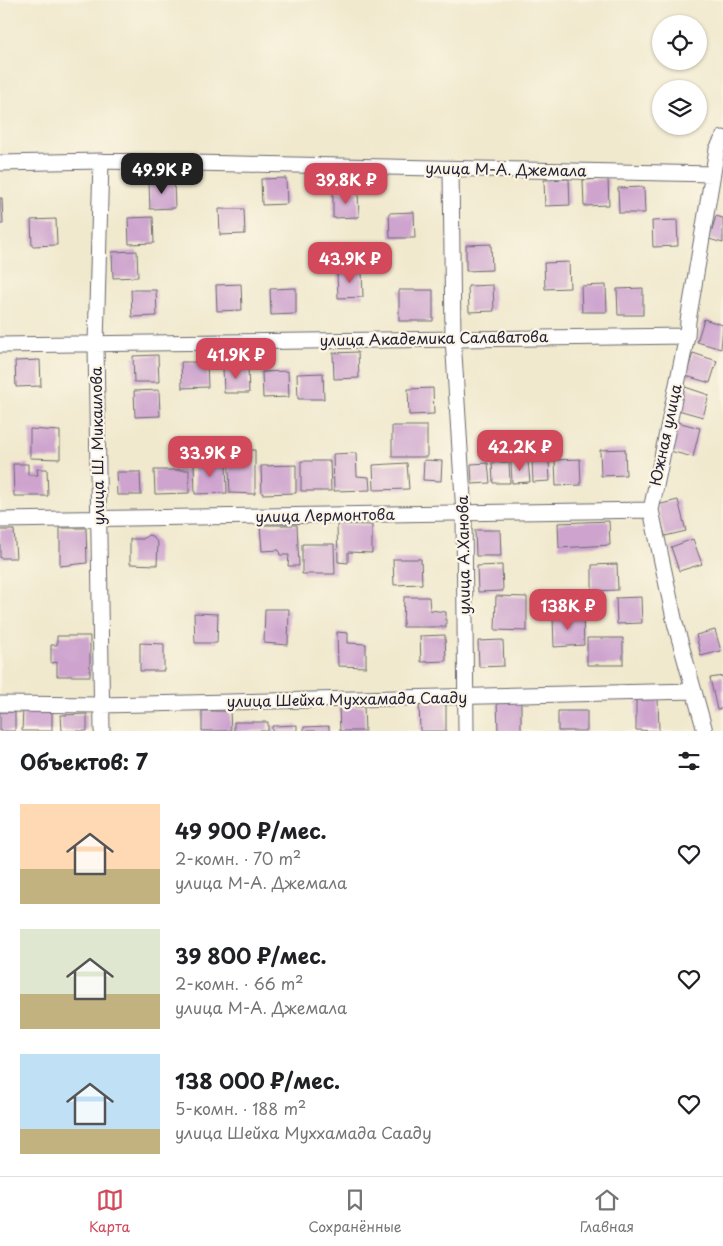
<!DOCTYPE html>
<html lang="ru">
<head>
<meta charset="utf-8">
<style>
	body { margin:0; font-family:"Playpen Sans",sans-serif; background:#f6f6f6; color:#202124; height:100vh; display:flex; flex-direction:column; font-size:19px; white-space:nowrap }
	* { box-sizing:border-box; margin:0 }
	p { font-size:16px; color:#757577 }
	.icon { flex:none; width:28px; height:28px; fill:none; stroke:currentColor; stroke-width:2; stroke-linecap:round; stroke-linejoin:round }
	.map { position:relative; height:731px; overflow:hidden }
	.drawer { display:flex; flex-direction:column; background:#fff; flex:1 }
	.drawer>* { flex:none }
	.tools { position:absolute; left:652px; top:15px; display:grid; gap:10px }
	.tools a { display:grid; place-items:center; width:55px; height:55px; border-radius:50%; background:#fff; box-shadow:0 1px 4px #0004; font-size:25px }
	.price { position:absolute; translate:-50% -42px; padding:0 11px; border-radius:10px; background:#d1495b; color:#fff; font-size:16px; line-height:32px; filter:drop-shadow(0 1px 2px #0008) }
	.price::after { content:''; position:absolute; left:50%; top:30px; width:15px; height:11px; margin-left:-8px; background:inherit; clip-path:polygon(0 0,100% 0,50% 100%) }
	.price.active { background:#222; color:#fff }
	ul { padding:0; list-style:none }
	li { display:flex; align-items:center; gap:15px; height:125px; padding:0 20px }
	li span { display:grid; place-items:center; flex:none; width:140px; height:100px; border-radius:0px; color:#555 }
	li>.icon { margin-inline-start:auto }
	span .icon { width:60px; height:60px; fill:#fffc; stroke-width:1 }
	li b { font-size:21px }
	h2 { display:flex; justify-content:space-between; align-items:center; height:60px; padding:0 20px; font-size:21px }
	.tabs { display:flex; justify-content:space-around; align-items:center; height:70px; border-top:1px solid #e0e0e0; background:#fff; font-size:14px; color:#757577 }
	.tabs a { display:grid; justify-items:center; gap:2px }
	.tabs .active { color:#d1495b }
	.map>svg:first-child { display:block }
</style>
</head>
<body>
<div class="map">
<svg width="723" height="731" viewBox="0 0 723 731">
	<rect width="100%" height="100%" fill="#fcf5e5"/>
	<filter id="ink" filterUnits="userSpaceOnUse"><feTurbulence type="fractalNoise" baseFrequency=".02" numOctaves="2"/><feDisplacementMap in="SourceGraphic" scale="10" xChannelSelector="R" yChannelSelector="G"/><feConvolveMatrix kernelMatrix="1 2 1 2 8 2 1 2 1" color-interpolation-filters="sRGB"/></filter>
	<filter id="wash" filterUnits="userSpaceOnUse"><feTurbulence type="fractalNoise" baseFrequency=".0096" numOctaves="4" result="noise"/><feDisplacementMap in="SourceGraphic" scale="20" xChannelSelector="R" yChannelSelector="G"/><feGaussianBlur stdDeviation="1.12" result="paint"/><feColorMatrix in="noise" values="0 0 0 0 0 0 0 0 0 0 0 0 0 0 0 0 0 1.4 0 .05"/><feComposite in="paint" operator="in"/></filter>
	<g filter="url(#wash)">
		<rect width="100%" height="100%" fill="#f0e9ce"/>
		<g id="blocks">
			<!-- building -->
			<path fill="#cea4cf" d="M286,178L287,204L262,205L261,179Z
				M569,179L570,205L545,206L544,180Z
				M608,179L609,205L584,206L583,180Z
				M174,182L175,208L150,209L149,183Z
				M644,187L645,213H619L618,188Z
				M358,191L359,217L333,218V192Z
				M0,198H2L3,224H0Z
				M219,209H244L245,234L220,235Z
				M414,212L415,238H390L389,213Z
				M716,216L723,218V243L709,239Z
				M153,217L154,243L129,244L128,218Z
				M56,219L57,245L32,246L31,220Z
				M677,220L678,246L653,247L652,221Z
				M491,244L492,270L466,271V245Z
				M137,251L138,277L113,278L112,252Z
				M569,262L570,288L545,289L544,263Z
				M362,271L363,297L338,298L337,272Z
				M241,284L242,310L217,311L216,285Z
				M493,285L494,311L469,312L468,286Z
				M606,285L607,312H582L581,286Z
				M296,288V314L271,315L270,289Z
				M643,288V315H618L617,289Z
				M131,290H156L157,316L132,317Z
				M399,290H433V321H399Z
				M704,319L723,325L721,349L697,342Z
				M358,352L359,378L334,379L333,353Z
				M693,353L717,361L710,383L686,376Z
				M158,355L159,382H134L133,356Z
				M40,360L41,386L16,387L15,361Z
				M181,362H207L208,387L182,388Z
				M223,367H248L249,393H224Z
				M288,371L289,397L263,398L262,372Z
				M323,373L324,399H298L297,374Z
				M685,387L709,395L703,417L678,410Z
				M433,388L434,414L409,415L408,389Z
				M159,390L160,416L135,417L134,391Z
				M673,421L700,428L693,457L666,450Z
				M392,426H427V457H392Z
				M30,429L60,431V459L30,458Z
				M625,449L626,475L601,476L600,450Z
				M228,450H255V494L230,493Z
				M356,453L357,476L369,477L370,490L334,491L333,454Z
				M580,459L581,485L556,486L555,460Z
				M424,460L442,461L441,481L423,480Z
				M301,461H330L331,491H301Z
				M528,461L530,482L512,483L511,462Z
				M549,461L550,481L533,482L532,462Z
				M194,462H226L227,493L195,494Z
				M509,462L510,483H493L492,463Z
				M407,463L409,489L374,490L373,465Z
				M488,463L490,483L472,484L471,464Z
				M13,464H28V475H38L37,469H47L48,496H14Z
				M296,465V493L262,494L261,466Z
				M154,470H189V493L155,494Z
				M116,472H140L141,495H117Z
				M678,500L686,531L665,536L657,505Z
				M609,521L610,545L559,548L558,523Z
				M337,524L372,525V553L348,552V563L338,562Z
				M260,525H297L299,566H288L289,555H280L279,550L262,551Z
				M60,528H86L87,563L60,566Z
				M0,530H14L16,558H0Z
				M475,530H500L501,556H476Z
				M148,535L152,536L158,543L157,565L130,564V539H143Z
				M693,539L702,564L679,571L671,547Z
				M302,544H334L335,574H302Z
				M393,559H421L422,584L394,585Z
				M617,564L618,590L592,591V565Z
				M502,565L503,591L478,592L477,566Z
				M496,596L527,597V631L495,630Z
				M404,597H429L430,610L446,612V627H403Z
				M641,597L642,623L617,624L616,598Z
				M265,609H289L288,645L264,643Z
				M194,613L218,614L217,643H195Z
				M583,616L584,645L554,647L553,617Z
				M715,630L721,651L701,656L696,635Z
				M337,632L348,633V643L366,644V667L338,666Z
				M445,635L446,661L421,662L420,636Z
				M57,636H90V676H57V662L51,663V645H57Z
				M587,638H623V665H587Z
				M503,640L504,666L479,667L478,641Z
				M140,643L164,644V671H140Z
				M723,676V708L717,710L710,678Z
				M636,697L658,698L659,731L636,730Z
				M521,700V731H498L497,701Z
				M446,701V731H420L419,702Z
				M364,706L365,731H340L339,707Z
				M23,708H52V731H22Z
				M202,711H230L231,731H202Z
				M558,711H587V731H558Z
				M0,712H15V731H0Z
				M87,714V731H62L61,715Z
				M234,722H268V731H234Z
				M297,725V731H272V726Z
				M329,726V731H304V727Z"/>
		</g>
	</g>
	<g filter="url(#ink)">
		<use href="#blocks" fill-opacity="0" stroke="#6a686e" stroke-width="1"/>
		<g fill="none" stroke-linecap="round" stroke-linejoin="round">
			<defs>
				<path id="minor" d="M101,161L96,344L102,731
					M0,163L101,161L713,174
					M451,169L453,338L464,514L466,731
					M0,345L687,336
					M0,520L651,510
					M0,704L102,705L694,691
					M705,731L675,623L651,510L687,336L688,321L717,149L723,138"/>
			</defs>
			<!-- minor casing -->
			<use href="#minor" stroke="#6a686e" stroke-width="17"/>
			<!-- minor -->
			<use href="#minor" stroke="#fff" stroke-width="15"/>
		</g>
	</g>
	<g text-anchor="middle" stroke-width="4.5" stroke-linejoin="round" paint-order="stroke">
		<!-- street labels -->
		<g font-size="15" fill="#22223b" stroke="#fcf5e5">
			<text transform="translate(506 170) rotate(1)" y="5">улица М-А. Джемала</text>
			<text transform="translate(434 339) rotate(-1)" y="5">улица Академика Салаватова</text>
			<text transform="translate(666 435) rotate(-78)" y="5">Южная улица</text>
			<text transform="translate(98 446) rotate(-91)" y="5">улица Ш. Микаилова</text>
			<text transform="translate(325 516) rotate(-1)" y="5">улица Лермонтова</text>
			<text transform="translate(464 555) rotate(-91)" y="5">улица А.Ханова</text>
			<text transform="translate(347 700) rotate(-1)" y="5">улица Шейха Муххамада Сааду</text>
		</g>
	</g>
</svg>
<div class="tools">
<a><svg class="icon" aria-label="locate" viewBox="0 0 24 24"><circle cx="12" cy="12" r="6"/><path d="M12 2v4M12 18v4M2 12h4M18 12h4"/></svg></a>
<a><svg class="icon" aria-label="layers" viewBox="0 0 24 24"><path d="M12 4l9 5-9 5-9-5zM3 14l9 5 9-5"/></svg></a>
</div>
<b class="price active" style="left:162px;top:195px">49.9K ₽</b>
<b class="price" style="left:346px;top:205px">39.8K ₽</b>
<b class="price" style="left:350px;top:284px">43.9K ₽</b>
<b class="price" style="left:236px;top:380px">41.9K ₽</b>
<b class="price" style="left:520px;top:472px">42.2K ₽</b>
<b class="price" style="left:210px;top:478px">33.9K ₽</b>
<b class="price" style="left:568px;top:631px">138K ₽</b>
</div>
<section class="drawer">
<h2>Объектов: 7<svg class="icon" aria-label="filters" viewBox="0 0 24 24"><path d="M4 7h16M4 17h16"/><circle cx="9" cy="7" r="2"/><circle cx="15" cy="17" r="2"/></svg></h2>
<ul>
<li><span style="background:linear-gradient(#ffd9b3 65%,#c2b280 0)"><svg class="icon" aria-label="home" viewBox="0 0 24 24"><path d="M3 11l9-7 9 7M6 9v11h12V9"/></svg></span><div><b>49 900 ₽/мес.</b><p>2-комн. · 70 m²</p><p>улица М-А. Джемала</p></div><svg class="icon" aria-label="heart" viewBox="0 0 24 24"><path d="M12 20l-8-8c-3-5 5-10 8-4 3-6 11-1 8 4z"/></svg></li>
<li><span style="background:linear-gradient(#dfe7d0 65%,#c2b280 0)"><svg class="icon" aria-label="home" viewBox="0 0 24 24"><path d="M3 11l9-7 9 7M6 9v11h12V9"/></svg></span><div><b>39 800 ₽/мес.</b><p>2-комн. · 66 m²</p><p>улица М-А. Джемала</p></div><svg class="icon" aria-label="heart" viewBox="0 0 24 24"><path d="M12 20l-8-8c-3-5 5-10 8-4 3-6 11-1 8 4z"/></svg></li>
<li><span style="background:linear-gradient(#bfe0f5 75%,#c2b280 0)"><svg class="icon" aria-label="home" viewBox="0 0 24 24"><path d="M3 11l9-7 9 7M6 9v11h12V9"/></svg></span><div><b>138 000 ₽/мес.</b><p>5-комн. · 188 m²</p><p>улица Шейха Муххамада Сааду</p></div><svg class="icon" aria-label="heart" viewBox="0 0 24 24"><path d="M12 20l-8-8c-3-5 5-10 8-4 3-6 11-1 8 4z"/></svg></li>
</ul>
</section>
<nav class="tabs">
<a class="active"><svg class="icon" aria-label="map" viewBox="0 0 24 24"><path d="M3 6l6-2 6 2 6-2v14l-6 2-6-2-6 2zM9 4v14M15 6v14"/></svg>Карта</a>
<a><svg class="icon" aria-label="saved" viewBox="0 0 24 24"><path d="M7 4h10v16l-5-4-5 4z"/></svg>Сохранённые</a>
<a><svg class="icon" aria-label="home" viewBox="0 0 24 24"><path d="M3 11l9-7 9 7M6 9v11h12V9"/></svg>Главная</a>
</nav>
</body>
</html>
